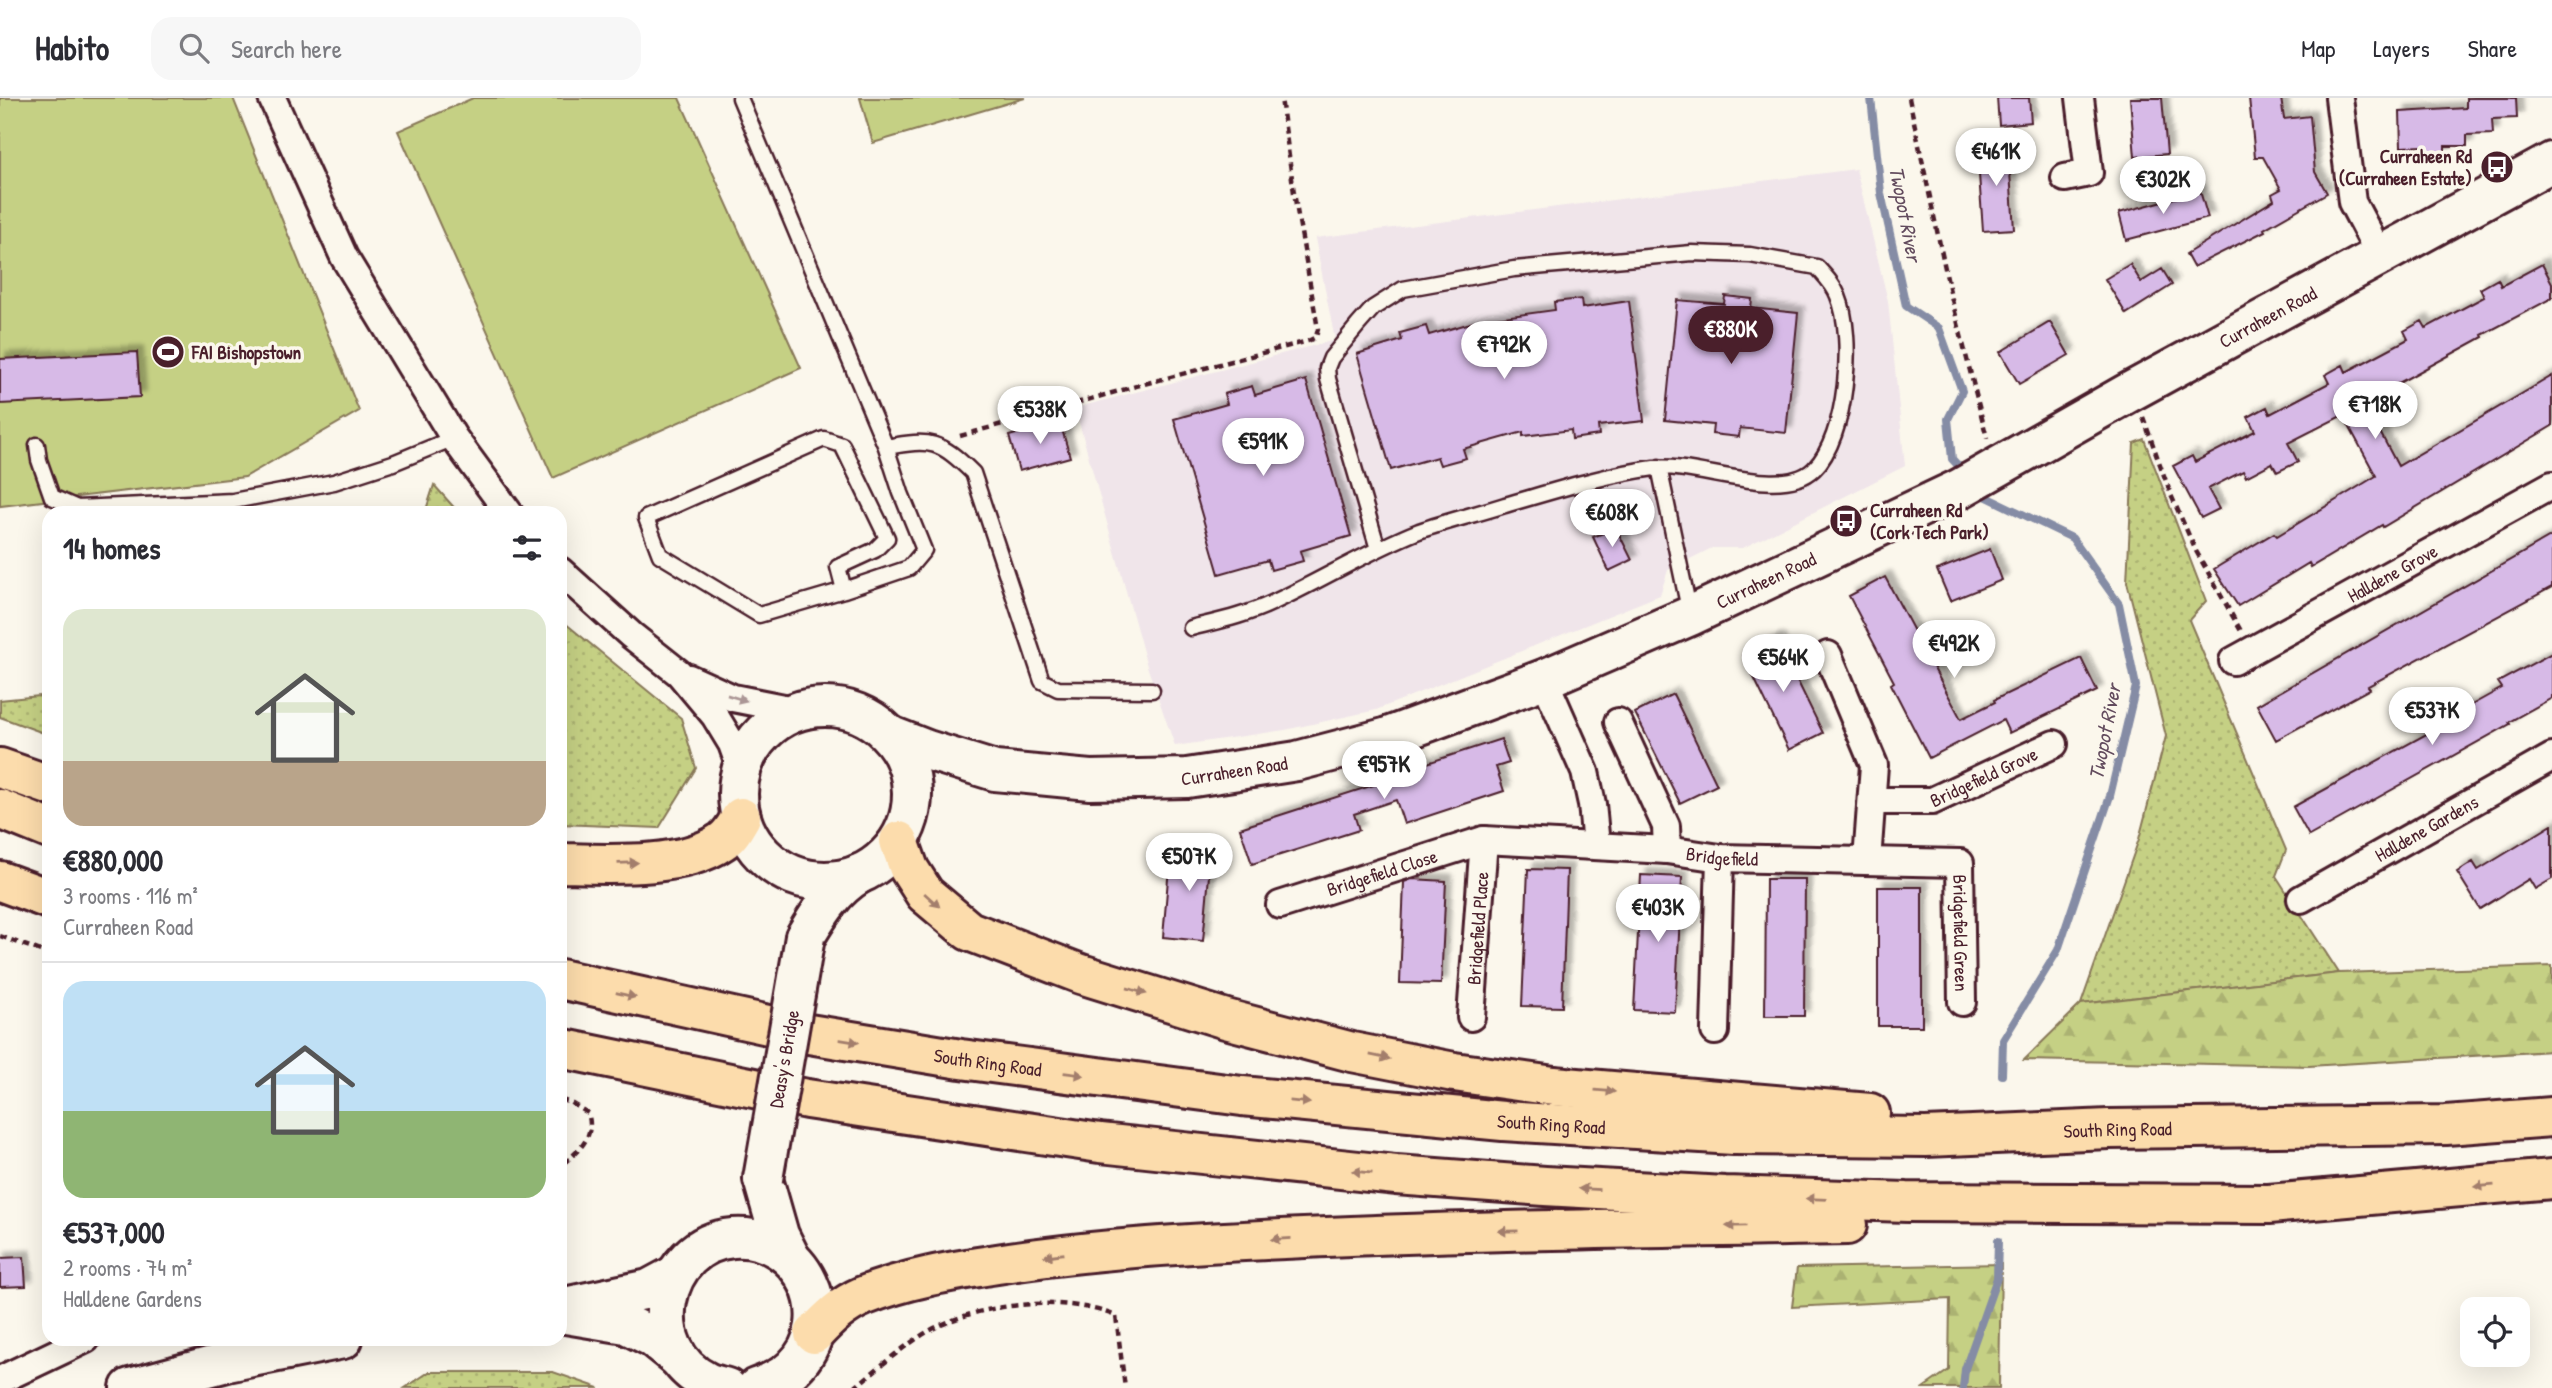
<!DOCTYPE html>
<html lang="en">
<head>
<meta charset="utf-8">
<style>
	body { margin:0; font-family:"Patrick Hand",sans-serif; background:#f7f7f7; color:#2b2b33; height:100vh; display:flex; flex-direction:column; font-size:26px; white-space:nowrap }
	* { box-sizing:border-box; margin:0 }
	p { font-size:23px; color:#7c7c81 }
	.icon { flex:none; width:38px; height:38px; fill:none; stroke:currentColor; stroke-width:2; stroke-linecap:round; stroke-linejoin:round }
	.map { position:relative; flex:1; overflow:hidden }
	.side { position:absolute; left:42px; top:408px; width:525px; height:840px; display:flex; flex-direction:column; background:#fff; border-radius:21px; box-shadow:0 7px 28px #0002 }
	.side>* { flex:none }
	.controls { position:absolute; left:2460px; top:1199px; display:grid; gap:14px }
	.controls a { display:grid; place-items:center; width:70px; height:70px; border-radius:14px; background:#fff; box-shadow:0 7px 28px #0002; font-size:35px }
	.price { position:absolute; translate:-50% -60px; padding:0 16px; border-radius:24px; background:#fff; color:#222; font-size:23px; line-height:46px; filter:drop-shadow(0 2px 4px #0008) }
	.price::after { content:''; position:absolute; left:50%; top:42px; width:21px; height:16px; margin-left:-10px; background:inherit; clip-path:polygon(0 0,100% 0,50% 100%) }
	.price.selected { background:#4a1f2b; color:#fff }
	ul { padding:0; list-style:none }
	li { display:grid; align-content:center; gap:14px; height:371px; padding:0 21px }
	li+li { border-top:2px solid #e1e1e2 }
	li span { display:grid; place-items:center; height:217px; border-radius:21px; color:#555 }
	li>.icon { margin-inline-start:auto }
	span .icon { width:126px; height:126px; fill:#fffc; stroke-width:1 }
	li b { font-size:30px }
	h2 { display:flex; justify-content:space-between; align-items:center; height:84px; padding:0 21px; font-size:30px }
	header { display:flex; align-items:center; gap:42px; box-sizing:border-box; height:98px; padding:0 35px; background:#fff; border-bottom:2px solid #e1e1e2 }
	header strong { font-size:33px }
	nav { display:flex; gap:38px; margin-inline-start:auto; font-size:24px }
	.search { width:490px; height:63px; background:#f7f7f7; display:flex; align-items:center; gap:18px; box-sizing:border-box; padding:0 24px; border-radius:21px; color:#7c7c81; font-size:26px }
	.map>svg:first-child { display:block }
</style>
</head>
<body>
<header>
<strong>Habito</strong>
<div class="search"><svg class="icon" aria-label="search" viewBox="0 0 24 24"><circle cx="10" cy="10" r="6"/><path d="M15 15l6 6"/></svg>Search here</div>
<nav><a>Map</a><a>Layers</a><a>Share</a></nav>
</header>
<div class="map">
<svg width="2552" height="1290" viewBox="0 0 2552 1290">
	<defs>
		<pattern id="grass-dots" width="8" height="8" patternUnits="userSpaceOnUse" patternTransform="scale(1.75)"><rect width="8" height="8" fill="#c5d084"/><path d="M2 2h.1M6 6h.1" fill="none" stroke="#abb272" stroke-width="1.8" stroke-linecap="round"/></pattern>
		<pattern id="forest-firs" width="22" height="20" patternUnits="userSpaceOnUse" patternTransform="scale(1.75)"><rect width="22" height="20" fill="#c5d084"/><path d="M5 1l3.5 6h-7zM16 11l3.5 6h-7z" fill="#abb272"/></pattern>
		<filter id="shadow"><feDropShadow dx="6" dy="-6" stdDeviation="2" flood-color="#0004"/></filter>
	</defs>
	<rect width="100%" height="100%" fill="#fbf7ec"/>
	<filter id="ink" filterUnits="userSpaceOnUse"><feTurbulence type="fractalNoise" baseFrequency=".0143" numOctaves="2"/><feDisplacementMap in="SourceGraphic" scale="14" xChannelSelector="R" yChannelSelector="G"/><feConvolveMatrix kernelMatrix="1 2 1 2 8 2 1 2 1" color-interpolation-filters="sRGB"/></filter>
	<g filter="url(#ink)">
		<!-- built -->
		<path fill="#f0e5ea" d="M1856,71L1888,203L1905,368L1743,450H1712L1668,472L1660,497L1376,612L1285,632L1175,648L1147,568L1075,310L1335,242L1315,140Z"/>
		<!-- grass -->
		<path fill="url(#grass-dots)" stroke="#887858" stroke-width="2" d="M2144,341L2206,503L2189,522L2286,752L2276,778L2339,875L2081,906L2139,741L2166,638L2127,484L2134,345Z
			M434,387L459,415H425Z
			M560,521L681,620L696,670L659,730L560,726Z
			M49,597V637L0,619V602Z
			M429,1274H553L599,1290H405Z"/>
		<!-- forest -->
		<path fill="url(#forest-firs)" stroke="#887858" stroke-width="2" d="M2552,868V953L2309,968L2024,962L2081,906L2339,875Z
			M2001,1166L1999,1290H1923L1949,1272L1950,1201L1792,1209L1797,1170Z"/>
		<!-- green -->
		<path fill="#c5d084" stroke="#887858" stroke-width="2" d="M0,0H233L359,313L245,379L0,408Z
			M473,0H679L801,270L553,380L398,33Z
			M860,0H1025L873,45Z"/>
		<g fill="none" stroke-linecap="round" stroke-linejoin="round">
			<!-- stream -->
			<path stroke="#858ca5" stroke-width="8" d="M1871,0L1881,95L1906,208L1939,230L1962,293L1948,321L1952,361L1966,376
				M1979,391L1985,398L2072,440L2119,506L2136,588L2110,698L2058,852L2003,942L2002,977
				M1963,1290L1965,1271L1997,1180L1998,1143"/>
		</g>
		<!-- building -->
		<path fill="#d7bae7" stroke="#4a1f2b" stroke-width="2" filter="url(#shadow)" d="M1997,0H2029L2031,24L1999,27Z
			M2130,0H2162L2167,56L2135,59Z
			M2249,0H2281L2284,21L2310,18L2315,74L2327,95L2264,131L2265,133L2193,169L2186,156L2274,102L2272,96L2281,91L2263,59H2255Z
			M2466,0H2516L2517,20L2492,21L2493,36L2467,37V48H2445V55L2423,56V48L2401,49L2400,14L2466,10Z
			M2008,46L2014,131L1983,133L1977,48Z
			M2200,93L2208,120L2126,142L2119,115Z
			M2130,166L2141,184L2162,171L2172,187L2126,216L2105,181Z
			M2542,166L2552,185V200L2482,237L2483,239L2364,304L2398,368L2552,278V328L2383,429L2382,427L2311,469L2309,465L2238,508L2214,471L2274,435L2277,438L2376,378L2343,317L2288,345L2298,364L2277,374L2272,365L2246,379L2243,373L2208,391L2219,411L2201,420L2173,368L2192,358L2195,364L2255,333L2248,319L2267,309L2270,316L2329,285L2325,277L2343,267L2346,274L2408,241L2404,233L2422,223L2426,230L2484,199L2480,191L2498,181L2501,188Z
			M1725,198L1752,201L1751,210L1798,215L1786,335L1740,330L1739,339L1712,336L1713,327L1665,322L1677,202L1724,206Z
			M1581,201L1582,210L1629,203L1644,323L1598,328L1599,337L1572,341L1571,332L1523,338V334L1463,351L1466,360L1440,367L1437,359L1391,372L1357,256L1402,242L1400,235L1426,228L1429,237L1481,222L1555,212L1554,204Z
			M2050,224L2069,257L2019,286L2000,254Z
			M137,254L140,299L0,306V261Z
			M1306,282L1351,438L1300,453L1303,463L1271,472L1268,462L1219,476L1174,321L1227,306L1224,296L1252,288L1255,297Z
			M1060,324L1070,359L1019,373L1009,338Z
			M1616,430L1632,462L1609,473L1593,439Z
			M2552,438V489L2368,588L2370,591L2276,642L2257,607Z
			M1990,451L2002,482L1950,503L1937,472Z
			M1885,479L1961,621L1995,604L1994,602L2081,560L2097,593L2009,635L2003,622L1929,660L1891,586L1894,584L1849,498Z
			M1777,541L1823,635L1789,652L1743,557Z
			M2552,555V600L2509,624L2510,626L2309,738L2293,709L2434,632L2432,629L2502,590L2498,584Z
			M1673,596L1717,687L1680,705L1635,615Z
			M1501,641L1509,665L1496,669L1504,693L1404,726L1396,702L1354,716L1359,732L1252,766L1240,730L1374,687L1372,683Z
			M2552,727V781L2535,791L2529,781L2480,811L2457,774L2473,764L2478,772Z
			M1182,746L1218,749L1216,768L1210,767L1203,843L1163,839L1169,769L1180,770Z
			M1528,771L1567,772L1562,909L1522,908Z
			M1641,777L1682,779L1675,914L1634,912Z
			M1412,781L1446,783L1441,886L1400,885L1404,784Z
			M1766,781H1805L1804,918H1765Z
			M1878,789H1922V928H1878Z
			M24,1159L26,1188L0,1189V1160Z"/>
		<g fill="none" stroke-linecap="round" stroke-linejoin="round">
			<defs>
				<path id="lane" d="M740,0L886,349L901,395L924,452L909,470L844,492L759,517L660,457L646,420L824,341L842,347L887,440L875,452L838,469L844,492
					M37,347L39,362L52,399L77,410L233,403L334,384L393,365L454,340
					M886,349C932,341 939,342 973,375L1042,583L1058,591L1152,592
					M1659,369L1690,516
					M1191,530C1219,523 1247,517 1272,505C1322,482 1368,453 1419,433C1447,423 1477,416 1505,407C1554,393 1603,377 1654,370C1695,364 1781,403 1814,371C1847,339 1855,239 1838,198C1834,187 1825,178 1817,169L1750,157L1692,155L1514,171L1403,191L1373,210L1358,227L1331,260L1327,270L1328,281L1378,451"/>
				<g id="street">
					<path d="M272,0L344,159L454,340L509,415"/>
					<path d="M2339,0L2352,104L2381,159"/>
					<path d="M2065,80L2089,75L2080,0"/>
					<path d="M560,473L631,537L679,575L715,618L732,646L741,671"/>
					<path d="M1828,557L1874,667L1867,763"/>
					<path id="s1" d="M2233,563L2552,387"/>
					<path d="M689,580L733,600L799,613"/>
					<path d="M1544,581L1585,674L1592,706L1596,747"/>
					<path d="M1618,624L1666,728L1667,752"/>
					<path id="s2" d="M1872,703H1932L2054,646"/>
					<path id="s3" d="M2301,801L2552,659"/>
					<path id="s4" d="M1280,807L1484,742L1667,752L1720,760L1960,765L1962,904"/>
					<path id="s5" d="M1471,919L1484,742"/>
					<path d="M1715,933L1720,760"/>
					<path d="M0,1282L86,1241"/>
				</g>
				<g id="secondary">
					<circle cx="825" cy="696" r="87"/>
					<path id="s6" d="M891,638L927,652L995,673L1090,682L1187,680L1297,663L1385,640L1544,581L1690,518L1959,391L2128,295L2552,64"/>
					<path d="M805,839C820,814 834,791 859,776"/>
					<path d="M763,1081L779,1137L790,1159"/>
					<path d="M569,1208L649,1191L675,1177"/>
					<path d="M560,1215L626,1226L652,1239L678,1260"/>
					<path d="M130,1290L227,1264L343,1241"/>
					<path d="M727,1290C721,1288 713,1287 707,1284C640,1252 659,1146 733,1140C802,1135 844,1221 793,1270C783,1280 770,1285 756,1290"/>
				</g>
				<g id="highway">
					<path d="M0,670L49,687"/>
					<path d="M0,711L49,731"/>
					<path d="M899,743L909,771L925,796L969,833L1081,876L1226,921L1352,954L1454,974L1554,988L1870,1015"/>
					<path d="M560,765C606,766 682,771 721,744C731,738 735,729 741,719"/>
					<path d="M0,783L49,801"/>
					<path id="s7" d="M560,881L809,936L961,961L1242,998L1503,1023L1734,1037L1926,1039L2109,1031L2446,1027L2552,1019"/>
					<path d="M560,950L807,1001L1100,1045L1396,1077L1545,1088L1725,1098L1907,1104L2269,1106L2552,1081"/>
					<path d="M814,1236C829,1220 842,1207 863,1198C905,1181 952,1173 997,1166C1079,1153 1161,1147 1244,1143C1445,1132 1646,1130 1847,1127"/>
				</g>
			</defs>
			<!-- lane casing -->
			<use href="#lane" stroke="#4a1f2b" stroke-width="19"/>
			<!-- street casing -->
			<use href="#street" stroke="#4a1f2b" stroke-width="32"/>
			<!-- secondary casing -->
			<use href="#secondary" stroke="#4a1f2b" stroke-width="44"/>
			<!-- highway casing -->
			<use href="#highway" stroke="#4a1f2b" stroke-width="44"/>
			<!-- path -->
			<path stroke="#4a1f2b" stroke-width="4.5" stroke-dasharray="7 5" stroke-linecap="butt" d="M1909,0L1950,194L1987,340
				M2143,319L2171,397L2196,453L2241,533
				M960,338L1140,287L1308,243L1316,239L1318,231L1294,95L1281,0
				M0,838L49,856
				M560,1002L569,1004L588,1015C596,1039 578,1054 560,1068
				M854,1290C877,1271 901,1250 927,1234C978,1205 1062,1196 1116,1218L1125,1290"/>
			<!-- lane -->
			<use href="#lane" stroke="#fbf7ec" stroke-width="14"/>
			<!-- street -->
			<use href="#street" stroke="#fbf7ec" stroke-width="26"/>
			<!-- secondary -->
			<use href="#secondary" stroke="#fbf7ec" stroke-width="38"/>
			<!-- highway -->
			<use href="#highway" stroke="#fcdcac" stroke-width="38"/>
			<defs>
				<g id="secondary-bridge">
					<path id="s8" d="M763,1081L805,839"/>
				</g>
			</defs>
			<!-- secondary-bridge casing -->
			<use href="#secondary-bridge" stroke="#4a1f2b" stroke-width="44" stroke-linecap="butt"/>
			<!-- secondary-bridge -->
			<use href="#secondary-bridge" stroke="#fbf7ec" stroke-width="38"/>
		</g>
		<!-- one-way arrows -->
		<defs><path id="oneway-solid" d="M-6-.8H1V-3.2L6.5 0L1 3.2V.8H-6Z" transform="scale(1.75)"/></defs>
		<use fill="#ab9695" href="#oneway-solid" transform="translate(737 600) rotate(17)"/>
		<g fill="#a37e6c">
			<use href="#oneway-solid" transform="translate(628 765) rotate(-2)"/>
			<use href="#oneway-solid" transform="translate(932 802) rotate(42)"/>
			<use href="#oneway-solid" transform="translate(1137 893) rotate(17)"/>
			<use href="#oneway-solid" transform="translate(626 897) rotate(13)"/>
			<use href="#oneway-solid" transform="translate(849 943) rotate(9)"/>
			<use href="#oneway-solid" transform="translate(1380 959) rotate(11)"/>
			<use href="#oneway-solid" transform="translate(1074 976) rotate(7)"/>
			<use href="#oneway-solid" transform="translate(1605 993) rotate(5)"/>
			<use href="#oneway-solid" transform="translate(1300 1004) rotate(6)"/>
			<use href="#oneway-solid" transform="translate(1362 1074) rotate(-174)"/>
			<use href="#oneway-solid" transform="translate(2484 1088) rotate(175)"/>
			<use href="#oneway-solid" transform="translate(1589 1091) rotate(-177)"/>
			<use href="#oneway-solid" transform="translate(1816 1101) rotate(-178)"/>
			<use href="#oneway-solid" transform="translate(1736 1128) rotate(179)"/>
			<use href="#oneway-solid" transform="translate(1508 1133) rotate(179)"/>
			<use href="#oneway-solid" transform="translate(1281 1141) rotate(177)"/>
			<use href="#oneway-solid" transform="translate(1054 1157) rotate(172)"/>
		</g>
	</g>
	<!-- icons -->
	<defs>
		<symbol id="bus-disc" viewBox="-11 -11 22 22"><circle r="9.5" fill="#4a1f2b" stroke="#fbf7ec"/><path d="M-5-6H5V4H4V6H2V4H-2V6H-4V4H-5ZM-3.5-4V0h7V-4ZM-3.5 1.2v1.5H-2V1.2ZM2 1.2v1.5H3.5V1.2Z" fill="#fff"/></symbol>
		<symbol id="stadium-disc" viewBox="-11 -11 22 22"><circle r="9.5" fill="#4a1f2b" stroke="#fbf7ec"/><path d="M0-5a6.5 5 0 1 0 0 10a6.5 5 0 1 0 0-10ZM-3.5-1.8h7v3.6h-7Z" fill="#fff"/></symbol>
	</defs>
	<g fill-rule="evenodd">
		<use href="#bus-disc" x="2478" y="50" width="38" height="38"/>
		<use href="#stadium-disc" x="149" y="235" width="38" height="38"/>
		<use href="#bus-disc" x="1827" y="404" width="38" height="38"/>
	</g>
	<g text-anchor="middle" stroke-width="7" stroke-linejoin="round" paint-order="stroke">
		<!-- poi labels -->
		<g font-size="19" font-weight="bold" fill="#4a1f2b" stroke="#fbf7ec" text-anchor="start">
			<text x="2472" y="65" text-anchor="end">Curraheen Rd<tspan x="2472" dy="22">(Curraheen Estate)</tspan></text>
			<text x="192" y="261">FAI Bishopstown</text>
			<text x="1870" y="419">Curraheen Rd<tspan x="1870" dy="22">(Cork Tech Park)</tspan></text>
		</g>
		<!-- street labels -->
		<g font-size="19" fill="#4a1f2b" stroke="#fbf7ec">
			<text dy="7" stroke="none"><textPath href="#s6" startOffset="1484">Curraheen Road</textPath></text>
			<text dy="7" stroke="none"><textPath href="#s1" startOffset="182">Halldene Grove</textPath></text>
			<text dy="7" stroke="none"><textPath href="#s6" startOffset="917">Curraheen Road</textPath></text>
			<text dy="7" stroke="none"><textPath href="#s6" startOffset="350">Curraheen Road</textPath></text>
			<text dy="7" stroke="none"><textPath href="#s2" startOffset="117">Bridgefield Grove</textPath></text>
			<text dy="7" stroke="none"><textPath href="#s3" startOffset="144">Halldene Gardens</textPath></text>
			<text dy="7" stroke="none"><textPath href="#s4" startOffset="453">Bridgefield</textPath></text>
			<text dy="7" stroke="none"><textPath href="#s4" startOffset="107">Bridgefield Close</textPath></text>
			<text dy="7" stroke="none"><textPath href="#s5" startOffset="89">Bridgefield Place</textPath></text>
			<text dy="7" stroke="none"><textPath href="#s4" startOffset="761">Bridgefield Green</textPath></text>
			<text dy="7" stroke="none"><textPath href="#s8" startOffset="122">Deasy's Bridge</textPath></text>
			<text dy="7" stroke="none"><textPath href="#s7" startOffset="436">South Ring Road</textPath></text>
			<text dy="7" stroke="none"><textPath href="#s7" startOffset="1003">South Ring Road</textPath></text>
			<text dy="7" stroke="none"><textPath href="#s7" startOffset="1570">South Ring Road</textPath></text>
		</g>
		<!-- water labels -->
		<g font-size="21" font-style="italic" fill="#634c5e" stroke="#fbf7ec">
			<text transform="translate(1905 116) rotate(79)" y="7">Twopot River</text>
			<text transform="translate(2105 634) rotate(-79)" y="7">Twopot River</text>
		</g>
	</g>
</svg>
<div class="controls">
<a><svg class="icon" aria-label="locate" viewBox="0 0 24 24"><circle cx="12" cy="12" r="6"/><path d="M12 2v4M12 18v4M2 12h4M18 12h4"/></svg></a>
</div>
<b class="price" style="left:1996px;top:90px">€461K</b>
<b class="price" style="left:2163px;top:118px">€302K</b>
<b class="price selected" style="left:1731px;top:268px">€880K</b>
<b class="price" style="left:1504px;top:283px">€792K</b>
<b class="price" style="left:2375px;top:343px">€718K</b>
<b class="price" style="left:1040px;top:348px">€538K</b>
<b class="price" style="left:1263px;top:380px">€591K</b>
<b class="price" style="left:1612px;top:451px">€608K</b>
<b class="price" style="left:1954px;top:582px">€492K</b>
<b class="price" style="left:1783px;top:596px">€564K</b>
<b class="price" style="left:2432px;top:649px">€537K</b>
<b class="price" style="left:1384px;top:703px">€957K</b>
<b class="price" style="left:1189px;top:795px">€507K</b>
<b class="price" style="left:1658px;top:846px">€403K</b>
<section class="side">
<h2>14 homes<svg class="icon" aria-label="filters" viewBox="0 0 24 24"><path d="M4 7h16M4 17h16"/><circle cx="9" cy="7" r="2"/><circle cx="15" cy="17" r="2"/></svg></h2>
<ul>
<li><span style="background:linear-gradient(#dfe7d0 70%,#b9a48a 0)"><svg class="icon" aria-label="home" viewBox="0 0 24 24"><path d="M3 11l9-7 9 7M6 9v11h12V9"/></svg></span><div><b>€880,000</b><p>3 rooms · 116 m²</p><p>Curraheen Road</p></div></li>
<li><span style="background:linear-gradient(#bfe0f5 60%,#8fb573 0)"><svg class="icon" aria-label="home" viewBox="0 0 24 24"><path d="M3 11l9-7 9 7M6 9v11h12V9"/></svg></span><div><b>€537,000</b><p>2 rooms · 74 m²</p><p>Halldene Gardens</p></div></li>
</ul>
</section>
</div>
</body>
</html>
